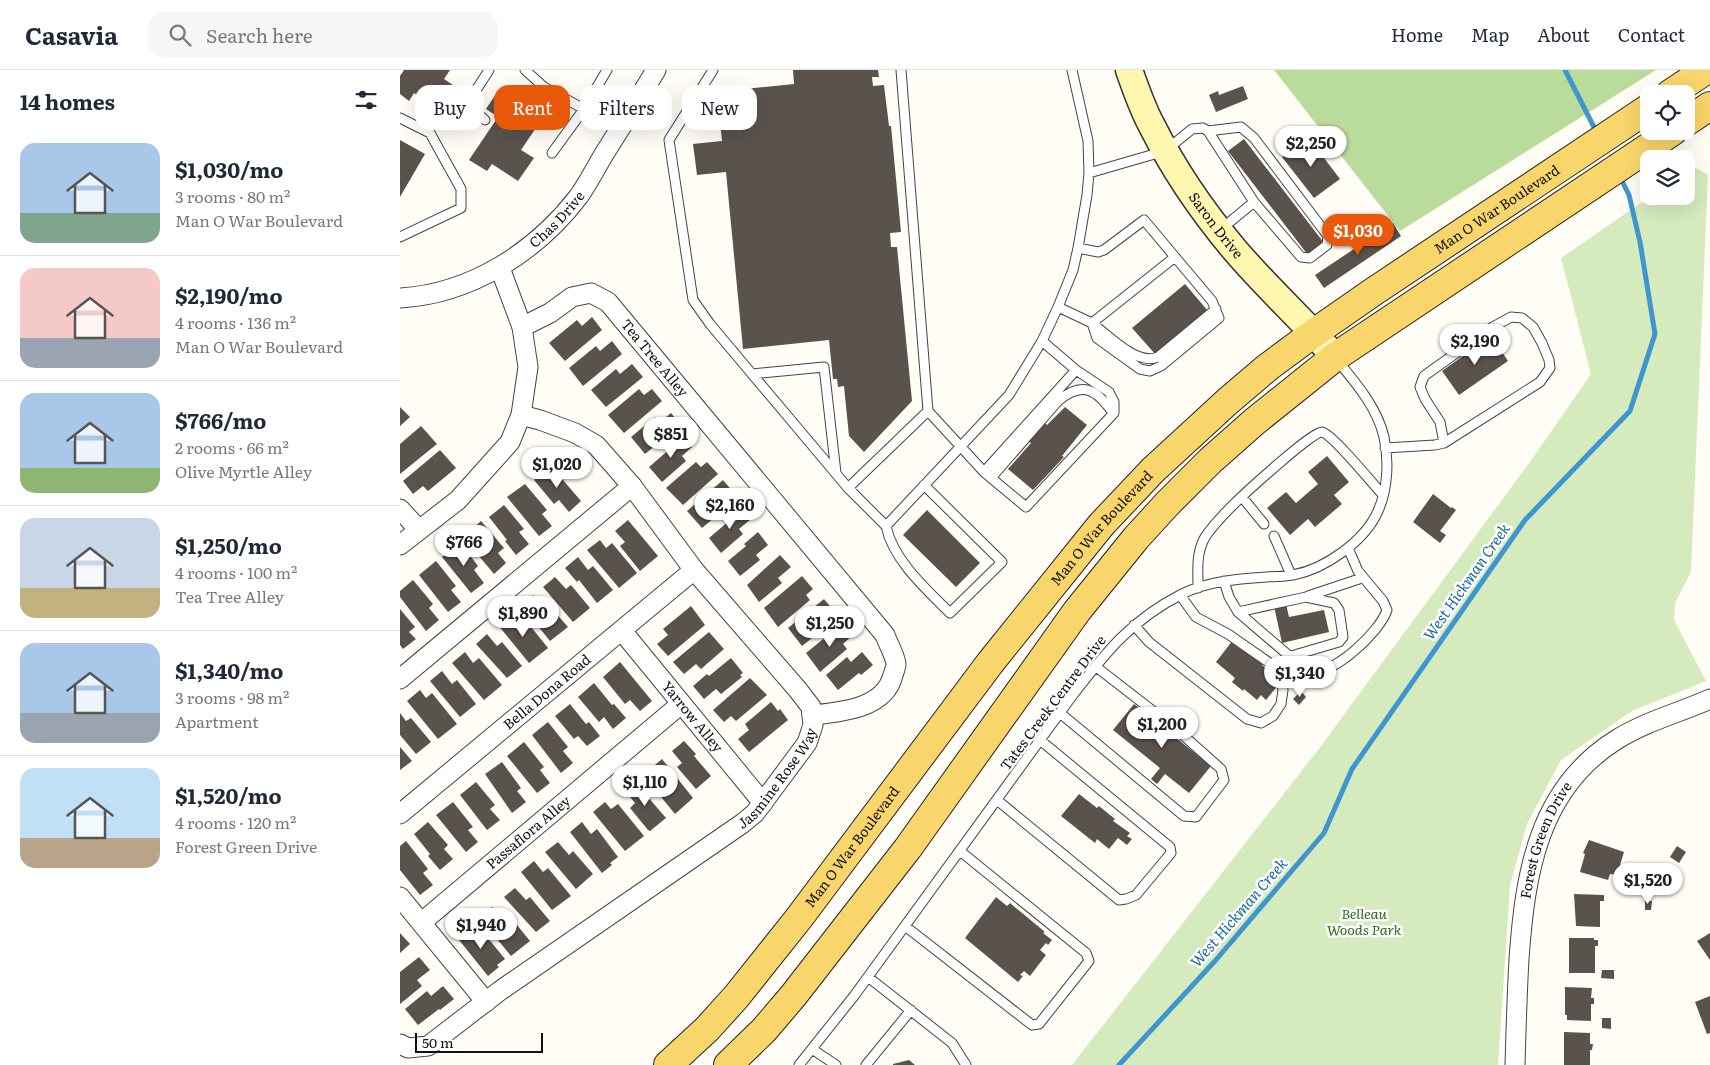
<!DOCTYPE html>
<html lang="en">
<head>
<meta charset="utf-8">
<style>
	body { margin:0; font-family:Literata,serif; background:#f6f6f7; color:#1f2937; height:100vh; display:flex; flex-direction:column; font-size:19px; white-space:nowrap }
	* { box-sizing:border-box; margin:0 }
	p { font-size:16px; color:#747a83 }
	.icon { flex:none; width:28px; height:28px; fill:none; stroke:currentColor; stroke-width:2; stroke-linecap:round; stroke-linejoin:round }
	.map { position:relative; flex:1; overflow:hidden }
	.sheet { display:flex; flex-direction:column; background:#fff; width:400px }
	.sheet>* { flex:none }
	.hud { position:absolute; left:15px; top:15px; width:475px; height:45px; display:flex; gap:10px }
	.tools { position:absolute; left:1240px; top:15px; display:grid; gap:10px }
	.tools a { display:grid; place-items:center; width:55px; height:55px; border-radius:10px; background:#fff; box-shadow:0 5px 20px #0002; font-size:25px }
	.scale { position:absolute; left:15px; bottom:12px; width:128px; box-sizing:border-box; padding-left:5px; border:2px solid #111; border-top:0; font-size:14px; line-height:18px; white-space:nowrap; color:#111; -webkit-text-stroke:4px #fff; paint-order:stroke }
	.price { position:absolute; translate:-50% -42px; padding:0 11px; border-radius:18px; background:#fff; color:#222; font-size:16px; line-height:32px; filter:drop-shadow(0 1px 2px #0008) }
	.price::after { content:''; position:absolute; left:50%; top:30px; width:15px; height:11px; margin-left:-8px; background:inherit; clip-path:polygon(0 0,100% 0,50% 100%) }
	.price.active { background:#ea580c; color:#fff }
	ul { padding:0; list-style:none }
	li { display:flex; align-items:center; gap:15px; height:125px; padding:0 20px }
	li+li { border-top:1px solid #e0e1e3 }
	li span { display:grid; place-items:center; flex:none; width:140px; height:100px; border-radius:15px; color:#555 }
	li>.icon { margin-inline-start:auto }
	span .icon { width:60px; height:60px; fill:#fffc; stroke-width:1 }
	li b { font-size:21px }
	h2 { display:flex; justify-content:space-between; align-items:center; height:60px; padding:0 20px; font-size:21px }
	.pill { padding:0 18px; border-radius:15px; background:#fff; box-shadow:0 5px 20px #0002; font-size:18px; line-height:45px }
	.pill.active { background:#ea580c; color:#fff }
	header { display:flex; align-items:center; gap:30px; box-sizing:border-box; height:70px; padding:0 25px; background:#fff; border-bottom:1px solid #e0e1e3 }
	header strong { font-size:24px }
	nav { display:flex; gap:28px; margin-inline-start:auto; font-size:18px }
	.search { width:350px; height:45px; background:#f6f6f7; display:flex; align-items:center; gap:12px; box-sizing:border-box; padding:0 18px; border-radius:15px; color:#747a83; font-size:19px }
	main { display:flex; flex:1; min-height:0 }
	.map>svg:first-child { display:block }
</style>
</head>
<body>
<header>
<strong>Casavia</strong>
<div class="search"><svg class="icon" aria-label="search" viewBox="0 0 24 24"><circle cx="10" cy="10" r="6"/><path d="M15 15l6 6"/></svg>Search here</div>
<nav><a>Home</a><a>Map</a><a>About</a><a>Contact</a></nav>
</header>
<main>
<section class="sheet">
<h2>14 homes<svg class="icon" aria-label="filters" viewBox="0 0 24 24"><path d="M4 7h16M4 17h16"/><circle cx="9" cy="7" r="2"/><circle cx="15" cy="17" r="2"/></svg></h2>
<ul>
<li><span style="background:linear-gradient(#a9c7e8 70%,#7fa58c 0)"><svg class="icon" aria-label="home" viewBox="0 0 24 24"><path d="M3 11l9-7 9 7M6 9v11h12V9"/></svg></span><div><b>$1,030/mo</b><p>3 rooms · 80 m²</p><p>Man O War Boulevard</p></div></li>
<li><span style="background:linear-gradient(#f6c9c9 70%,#9aa5b1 0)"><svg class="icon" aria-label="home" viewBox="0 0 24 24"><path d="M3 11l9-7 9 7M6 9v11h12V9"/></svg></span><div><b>$2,190/mo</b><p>4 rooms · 136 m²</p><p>Man O War Boulevard</p></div></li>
<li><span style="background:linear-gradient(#a9c7e8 75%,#8fb573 0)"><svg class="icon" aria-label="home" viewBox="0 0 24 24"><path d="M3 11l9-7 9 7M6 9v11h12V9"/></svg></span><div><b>$766/mo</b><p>2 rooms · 66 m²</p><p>Olive Myrtle Alley</p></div></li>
<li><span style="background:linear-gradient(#c9d6e8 70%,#c2b280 0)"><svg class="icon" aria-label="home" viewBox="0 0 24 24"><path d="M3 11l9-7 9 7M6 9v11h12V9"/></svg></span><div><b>$1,250/mo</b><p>4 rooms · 100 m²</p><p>Tea Tree Alley</p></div></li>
<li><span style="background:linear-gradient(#a9c7e8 70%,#9aa5b1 0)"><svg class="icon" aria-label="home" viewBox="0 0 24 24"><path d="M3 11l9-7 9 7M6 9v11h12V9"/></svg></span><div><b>$1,340/mo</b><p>3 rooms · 98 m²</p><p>Apartment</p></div></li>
<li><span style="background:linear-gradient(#bfe0f5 70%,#b9a48a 0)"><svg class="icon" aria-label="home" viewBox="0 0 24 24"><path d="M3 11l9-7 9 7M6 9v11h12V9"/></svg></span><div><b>$1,520/mo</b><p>4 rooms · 120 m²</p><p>Forest Green Drive</p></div></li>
</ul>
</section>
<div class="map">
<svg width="1310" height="995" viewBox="0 0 1310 995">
	<rect width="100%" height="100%" fill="#fffdf5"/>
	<!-- green -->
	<path fill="#d5ebbd" d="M1294,97L1308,105L1291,502L1275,533L1274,550L1306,611L1232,641L1161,690L1127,754L1110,815L1098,995H672L918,680L1132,389L1191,304L1161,188L1251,126H1286V103Z"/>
	<!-- forest -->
	<path fill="#b9dc9c" d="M874,0H1256L1000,161Z"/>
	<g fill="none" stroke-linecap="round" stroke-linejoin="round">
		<!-- stream -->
		<path stroke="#3f96cf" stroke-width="5" d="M1165,0L1197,63
			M719,995L815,891L924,763L952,699L1125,450L1230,341L1255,264L1240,172L1229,125L1220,107"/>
	</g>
	<!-- building -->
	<path fill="#5a524d" d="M4,0H50L44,9L56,17L40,41L14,23L9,31L0,24V6Z
		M393,0H478L479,7H472L473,16L484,15L489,56H491L501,162L490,163L491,177H497L512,331L464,382L449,366L444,316L438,317L437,309H433L429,270L343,279L326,102L297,105L293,74L322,71L317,22L394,14Z
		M843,16L848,29L816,42L809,25L818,21L819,25Z
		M98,21L122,37L128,27L148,40L121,80L134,88L118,111L92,94L87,101L69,90L98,47L86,39Z
		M908,67L940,109L914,128L882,87Z
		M844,69L924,173L908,185L828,81Z
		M0,70L25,84L0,127Z
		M993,153L1001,166L924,218L915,205Z
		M785,214L808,241L756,285L732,258Z
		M192,247L202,260L165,291L149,273L177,250L182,256Z
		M1091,266L1108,291L1059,325L1042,301Z
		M212,271L222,284L183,316L169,298L196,276L200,281Z
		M232,294L243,307L206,337L191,320L216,299L220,304Z
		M239,319L244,325L252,319L262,331L224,363L208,345Z
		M0,337L10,347L0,356Z
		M665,337L687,355L662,386L664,387L633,420L608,399L631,373L627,370L643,351L647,355Z
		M271,343L281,355L245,384L231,367L255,347L259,353Z
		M21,356L37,374L0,404V374Z
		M282,365L292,377L282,386L286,391L262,412L249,397L271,378L269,376Z
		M40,380L56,398L28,421L23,416L13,424L3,411Z
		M927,386L949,412L934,425L942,434L915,457L908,449L890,465L867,438L886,422L896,433L918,414L908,402Z
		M296,392L301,397L307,392L318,404L283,435L266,418Z
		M151,396L181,431L169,442L159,430L154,434L134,410Z
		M323,410L333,422L322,432L327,437L302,458L287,441Z
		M125,414L147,440L142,444L152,456L139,466L107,427Z
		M1033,424L1051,438L1052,437L1056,440L1040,461L1046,465L1040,473L1013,452Z
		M104,435L124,459L119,462L129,474L116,485L105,471L107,470L89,447Z
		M341,436L351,449L339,459L343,464L321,483L309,468L329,451L326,449Z
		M527,440L580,493L556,517L503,465Z
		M228,450L258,486L240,501L220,476L225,472L215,461Z
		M81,451L104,478L98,483L106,493L94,504L63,467Z
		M358,462L368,475L356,485L360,490L340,506L328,491L346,476L344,474Z
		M200,470L206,478L212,473L237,503L219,518L187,480Z
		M60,472L78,496L74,500L84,513L71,523L42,487Z
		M380,485L391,497L378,508L382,513L359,532L347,515Z
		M178,487L188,500L193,496L213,520L197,533L179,510L177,512L165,498Z
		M36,491L56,516L51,520L61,532L48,542L19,505Z
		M402,506L413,519L406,525L410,530L378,557L364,538Z
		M155,507L166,519L171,515L190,538L173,552L143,517Z
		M13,510L33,534L29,538L39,550L26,561L0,527V521Z
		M133,525L142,537L147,533L168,557L150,571L121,535Z
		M424,529L434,541L420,553L425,558L402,576L388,558Z
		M886,534L889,547L924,540L929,562L882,573L874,536Z
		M291,536L305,555L268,586L257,574L268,565L263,559Z
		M0,539L15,557L9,562L16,569L3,579L0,575Z
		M110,545L117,552L123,547L148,578L129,593L98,555Z
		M443,553L453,565L443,574L447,579L420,602L406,583Z
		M309,562L324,579L301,599L296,594L284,604L273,592Z
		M87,564L97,576L102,572L122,596L107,608L76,574Z
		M833,570L865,592L862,595L876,607L874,609L879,614L866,630L861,625L857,630L844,619L843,621L832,612L835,608L816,592Z
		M65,582L73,593L79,588L102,615L84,630L52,593Z
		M462,582L473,595L461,605L459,603L438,620L426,605L447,587L451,592Z
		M331,588L343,603L340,605L342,607L321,624L316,619L304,629L293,616L307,604L309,606Z
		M220,592L252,631L240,641L230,630L225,634L203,607Z
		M42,601L52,614L57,610L76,634L60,647L30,611Z
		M350,608L367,625L336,651L331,646L324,652L313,640Z
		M194,613L212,635L214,634L226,648L213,659L204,647L199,652L178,627Z
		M20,620L26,628L32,623L57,654L38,669L7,631Z
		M901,621L906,627L899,635L893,629Z
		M371,632L378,641L380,639L388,650L349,682L338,669L349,660L345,654Z
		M170,634L186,654L189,652L200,666L187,676L178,666L174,669L155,646Z
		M734,634L811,696L789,723L765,704L757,714L751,709L760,698L713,660Z
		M0,643L6,651L11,648L31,672L16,684L0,665Z
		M148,652L168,677L163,681L173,693L161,703L132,665Z
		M284,671L296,684L294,686L311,706L296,719L277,697L282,693L272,681Z
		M124,672L144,697L140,700L150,713L137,723L107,686Z
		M0,677L12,691L0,700Z
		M262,689L293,728L275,744L252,716L258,711L249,700Z
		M102,692L121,718L117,721L126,732L112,743L85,704Z
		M238,710L249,724L247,726L266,748L250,761L248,760L230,738L235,733L225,721Z
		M76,712L95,735L90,739L100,750L87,760L60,725Z
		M679,724L697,738L699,736L715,749L713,751L730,763L727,766L732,769L727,775L718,768L709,779L697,769L695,773L661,746Z
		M53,732L73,757L68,760L78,772L66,782L36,745Z
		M205,732L211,739L218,734L244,766L225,781L193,742Z
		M28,752L48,775L44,779L53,789L40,800L28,786L30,784L14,764Z
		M182,752L191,764L197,759L218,787L210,793L212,795L202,803L170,762Z
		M1189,770L1224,782L1217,805L1210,804L1208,810L1180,802L1185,784L1183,783Z
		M6,771L28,799L23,803L33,815L20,825L0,800V776Z
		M158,772L169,785L173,781L193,804L176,819L145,782Z
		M1277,776L1286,782L1279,793L1270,787Z
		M134,791L143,802L148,798L171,826L152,840L121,802Z
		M115,818L126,830L130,827L150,851L136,862L104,827Z
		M1174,824L1204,825V831H1200V857L1176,856Z
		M596,827L607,836L610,833L645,862L643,863L652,870L648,875L646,873L640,880L646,885L630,906L624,901L620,905L623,906L618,912L565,868Z
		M1245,831H1252L1251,840H1245Z
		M92,837L98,844L104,839L130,871L111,886L79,847Z
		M68,855L77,867L83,862L105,889L97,895L99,897L88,906L55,865Z
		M0,863L10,874L0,883Z
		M1310,863V890L1297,871Z
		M1169,868H1194V870H1198V876H1195V903H1169Z
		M19,887L30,900L17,910L22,916L0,934V902Z
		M1202,900H1214V909L1201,908Z
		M43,916L54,929L40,940L39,939L18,955L5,939L27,921L31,926Z
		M1165,917L1192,918L1191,928H1194V934H1191V951L1167,950V945H1165Z
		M1310,926V963L1307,964L1295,932Z
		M1202,948H1211V959L1202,958Z
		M1164,962L1190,963V974H1193L1192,980H1190V995H1164Z
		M509,990L515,995H493V994Z"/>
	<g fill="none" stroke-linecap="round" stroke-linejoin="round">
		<defs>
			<path id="lane" d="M125,0L144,17L220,59
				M313,0L269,70L293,230L310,254L448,418L486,456
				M0,48L30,63L61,119V138L0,167
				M85,50L74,40L71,28L89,0
				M808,61L841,57L854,68L928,166L927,175L910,188L901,187L854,132
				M152,83L184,39L207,0
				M689,103L765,81L792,59L803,58L808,61L854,132L820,160
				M658,237L692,253L775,187L744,150L704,180L698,182L678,178
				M692,253L697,268L740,299L750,301L761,296L819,248L812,231L775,187
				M693,254C709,266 737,296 758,287L816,239
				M352,304L424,297L436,403
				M528,341L584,402L626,437L714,343V332L709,322L676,300L642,271
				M985,378L1035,375L1044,373L1140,312L1150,298L1149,290L1142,273L1133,257L1122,248L1111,247L1091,258L1024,306L1020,317L1025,329L1040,352L1044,373
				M584,402L676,300
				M591,408L658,331C683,310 697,320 713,343
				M524,415L602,492L550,543C526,519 493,490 486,456L609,325L642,271L658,237L673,200L678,178L687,125L689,103L688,71L672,0
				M448,418L528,341L501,0
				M842,427L864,454
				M874,466L891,505
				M824,511L829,527L838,542L908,602C932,607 980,562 987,540L983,531L958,501L948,478
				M798,518C798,500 796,485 804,469C810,458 825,443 834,434C844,424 914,360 922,362C932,364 974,415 983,425
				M908,526L962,508
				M838,542L906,527L934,533L939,540L943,567L939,572L891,586
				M734,555L749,572L847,649L861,653L873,646L881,634L883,620L881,608L874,596L828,564L796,547L780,525
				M660,643L784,746L796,747L824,710L821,699L775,658L695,596
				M597,730L719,830L726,829L736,825L771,783L770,777L640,670
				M505,856L632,955L639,954L689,891L686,883L560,781
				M468,907L552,973L566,995
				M412,979L436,995
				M399,995L454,926L672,626C706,582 731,550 782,524C808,511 838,509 867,507C875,506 885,507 893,505C925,499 965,471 978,441C988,419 989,390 984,367C977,337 955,312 937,290
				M466,995L511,940"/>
			<g id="street">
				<path id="s1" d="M0,228C71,224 136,182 179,126C188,113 196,98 204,84C222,56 239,28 256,0"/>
				<path id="s2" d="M122,257L150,243L172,227L191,223L208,232L485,565C488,574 495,585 496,594C496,597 494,602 493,605C485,639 440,642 412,645"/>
				<path d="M0,439L19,460"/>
				<path d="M0,475L58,430L110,372L121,345L128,297L122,257L100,198"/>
				<path id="s3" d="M222,561L363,733"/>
				<path d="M0,609L232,416"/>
				<path id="s4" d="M0,744L294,500"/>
				<path d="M0,827L86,932"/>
				<path id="s5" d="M22,852L281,634"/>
				<path id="s6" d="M0,974L8,978L28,976L101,920L343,753L355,743L407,673L413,655L411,637L398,620L294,500L232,416L196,375L175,363L140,350L121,345"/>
				<path id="s7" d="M1115,995C1116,960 1117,924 1119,889C1125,804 1138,719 1216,670C1246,651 1279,643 1310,629"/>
			</g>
			<g id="secondary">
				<path id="s8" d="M729,0C736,19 742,38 752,56C774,100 803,142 834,179C866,217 903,250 935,287"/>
			</g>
			<g id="primary">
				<path d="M1270,24L1306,0"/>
				<path d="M1286,52L1310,36"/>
				<path id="s9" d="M268,995L307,959L336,927L399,848L590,593L701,455L753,400L828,331L868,297L914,263L973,222L1249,38"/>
				<path d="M328,995L364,960L393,926L508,778L677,541L736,468L767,434L810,391L854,352L935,287L1273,61"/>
			</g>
		</defs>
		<!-- lane casing -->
		<use href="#lane" stroke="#444" stroke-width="11"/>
		<!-- street casing -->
		<use href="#street" stroke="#444" stroke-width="21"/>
		<!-- secondary casing -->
		<use href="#secondary" stroke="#333" stroke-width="29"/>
		<!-- primary casing -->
		<use href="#primary" stroke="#222" stroke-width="30"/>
		<!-- lane -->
		<use href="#lane" stroke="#fff" stroke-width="9"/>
		<!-- street -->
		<use href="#street" stroke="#fff" stroke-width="19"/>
		<!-- secondary -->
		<use href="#secondary" stroke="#fff6b0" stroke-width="26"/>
		<!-- primary -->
		<use href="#primary" stroke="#f9d66b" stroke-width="28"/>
	</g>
	<g text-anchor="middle" stroke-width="5" stroke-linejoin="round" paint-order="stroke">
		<!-- street labels -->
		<g font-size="14" fill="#111" stroke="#fff">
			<text dy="5" stroke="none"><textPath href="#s9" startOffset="1201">Man O War Boulevard</textPath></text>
			<text dy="5" stroke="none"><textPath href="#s1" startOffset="180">Chas Drive</textPath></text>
			<text dy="5" stroke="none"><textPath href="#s8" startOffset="179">Saron Drive</textPath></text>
			<text dy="5" stroke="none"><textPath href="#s2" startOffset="170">Tea Tree Alley</textPath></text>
			<text dy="5" stroke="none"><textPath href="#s9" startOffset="691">Man O War Boulevard</textPath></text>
			<text dy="5" stroke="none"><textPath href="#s4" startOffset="191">Bella Dona Road</textPath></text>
			<text transform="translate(653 633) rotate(-53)" y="5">Tates Creek Centre Drive</text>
			<text dy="5" stroke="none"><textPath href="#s3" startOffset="111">Yarrow Alley</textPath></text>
			<text dy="5" stroke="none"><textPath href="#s6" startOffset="472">Jasmine Rose Way</textPath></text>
			<text dy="5" stroke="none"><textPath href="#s5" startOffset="139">Passaflora Alley</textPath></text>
			<text dy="5" stroke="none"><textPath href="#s7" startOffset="229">Forest Green Drive</textPath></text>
			<text dy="5" stroke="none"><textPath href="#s9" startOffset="286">Man O War Boulevard</textPath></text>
		</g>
		<!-- park labels -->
		<g font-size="14" font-style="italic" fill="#2f6b1f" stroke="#fff">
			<text x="964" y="849">Belleau<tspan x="964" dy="16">Woods Park</tspan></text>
		</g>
		<!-- water labels -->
		<g font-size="15" font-style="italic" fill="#1768a6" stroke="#fff">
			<text transform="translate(1067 512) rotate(-55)" y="5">West Hickman Creek</text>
			<text transform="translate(839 843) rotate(-49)" y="5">West Hickman Creek</text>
		</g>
	</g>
</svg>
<div class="tools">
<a><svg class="icon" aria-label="locate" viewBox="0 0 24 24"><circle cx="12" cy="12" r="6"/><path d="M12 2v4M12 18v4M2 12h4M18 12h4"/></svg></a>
<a><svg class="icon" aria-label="layers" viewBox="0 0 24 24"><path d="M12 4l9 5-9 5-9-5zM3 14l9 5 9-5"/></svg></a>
</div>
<div class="scale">50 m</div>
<b class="price" style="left:911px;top:98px">$2,250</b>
<b class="price active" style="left:958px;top:186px">$1,030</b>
<b class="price" style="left:1075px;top:296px">$2,190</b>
<b class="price" style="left:271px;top:389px">$851</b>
<b class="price" style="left:157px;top:419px">$1,020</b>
<b class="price" style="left:330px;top:460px">$2,160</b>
<b class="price" style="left:64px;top:497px">$766</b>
<b class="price" style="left:123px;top:568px">$1,890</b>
<b class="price" style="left:430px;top:578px">$1,250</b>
<b class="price" style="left:900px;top:628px">$1,340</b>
<b class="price" style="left:762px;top:679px">$1,200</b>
<b class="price" style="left:245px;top:737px">$1,110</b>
<b class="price" style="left:1248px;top:835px">$1,520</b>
<b class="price" style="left:81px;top:880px">$1,940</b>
<div class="hud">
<a class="pill">Buy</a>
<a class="pill active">Rent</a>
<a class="pill">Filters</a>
<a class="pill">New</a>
</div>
</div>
</main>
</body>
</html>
